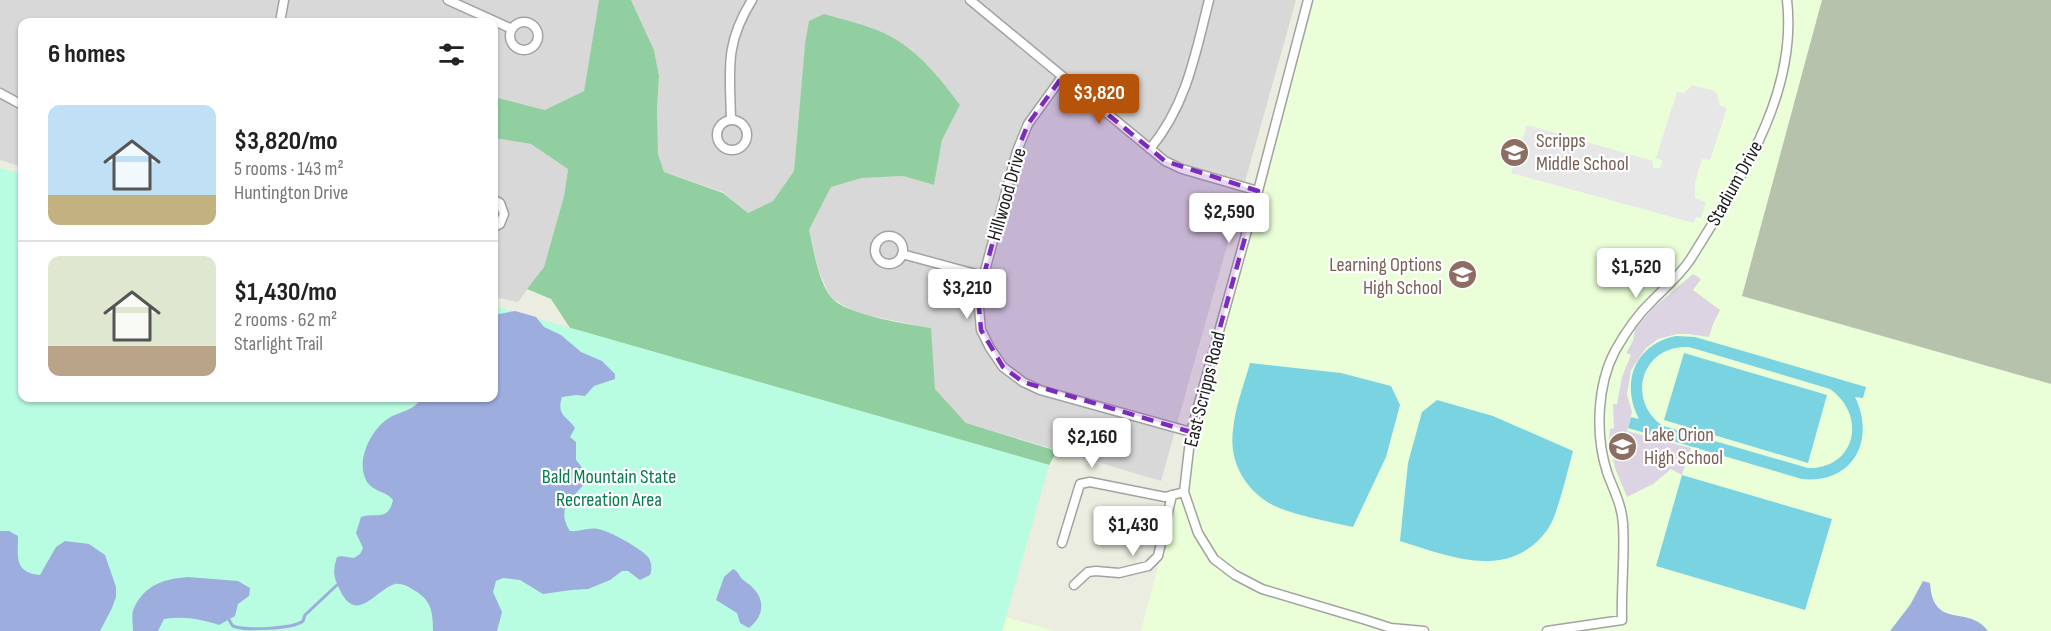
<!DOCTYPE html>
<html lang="en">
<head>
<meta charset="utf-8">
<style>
	body { margin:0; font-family:"Sofia Sans Condensed",sans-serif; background:#f2f2f2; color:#222; height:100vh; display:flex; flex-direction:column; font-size:22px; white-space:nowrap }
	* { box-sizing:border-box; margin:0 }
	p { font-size:20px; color:#767676 }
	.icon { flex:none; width:33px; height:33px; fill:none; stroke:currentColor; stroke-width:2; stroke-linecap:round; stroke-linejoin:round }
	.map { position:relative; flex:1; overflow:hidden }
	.side { position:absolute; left:18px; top:18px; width:480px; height:384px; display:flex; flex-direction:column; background:#fff; border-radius:12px; box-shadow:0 2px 4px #0004 }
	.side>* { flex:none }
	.price { position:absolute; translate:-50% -51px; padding:0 14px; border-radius:6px; background:#fff; color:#222; font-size:20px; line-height:39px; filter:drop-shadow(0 2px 3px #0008) }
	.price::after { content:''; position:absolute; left:50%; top:36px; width:18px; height:14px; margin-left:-9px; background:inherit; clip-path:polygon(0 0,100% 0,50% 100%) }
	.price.current { background:#b45309; color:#fff }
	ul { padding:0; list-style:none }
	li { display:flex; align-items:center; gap:18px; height:150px; padding:0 30px }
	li+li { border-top:2px solid #e0e0e0 }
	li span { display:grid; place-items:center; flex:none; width:168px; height:120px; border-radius:12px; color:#555 }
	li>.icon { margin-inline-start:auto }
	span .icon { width:72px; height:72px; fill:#fffc; stroke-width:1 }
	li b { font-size:26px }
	h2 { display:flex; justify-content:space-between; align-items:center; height:72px; padding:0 30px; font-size:26px }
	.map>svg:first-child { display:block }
</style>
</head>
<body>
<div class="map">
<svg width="2051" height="631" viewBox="0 0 2051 631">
	<rect width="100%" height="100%" fill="#ebede0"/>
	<!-- residential -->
	<path fill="#d9d8d8" d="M0,0H599L584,91L546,110L494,97V22H22V167L0,160Z
		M631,0H1296L1161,481L966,423L935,389L930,328L857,313L831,298L818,269L809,230L831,187L862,178L903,176L934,185L942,140L960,105L805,44L794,171L773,201L748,213L723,192L664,172L658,154L657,109L659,76L654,50Z
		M494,138L531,144L568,168L564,196L544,267L518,302L494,297Z"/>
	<!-- education -->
	<path fill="#eaffd7" d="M1314,0H1822L1742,296L2051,384V631H1141L1175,502L1189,465Z
		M1006,617L1055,631H1002Z"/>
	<!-- construction -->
	<path fill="#b6c2ab" d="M1822,0H2051V384L1742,296Z"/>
	<!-- forest -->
	<path fill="#92cfa0" d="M599,0H631L654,50L659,76L657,109L658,154L664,172L723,193L748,213L773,201L794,171L805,44L809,21L824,14C845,20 867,25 886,34C918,50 939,77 960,105L942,140L934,185L903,176L862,178L831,187L809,230C814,251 817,277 830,296C843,315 908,324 931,328L935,389L966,423L1057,451L1049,465L570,328L551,299L527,289L544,267L564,196L568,169L531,144L494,138V97L545,110L584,91Z"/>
	<!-- park -->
	<path fill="#b8fce1" d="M0,168L22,174V398H494V306L1049,465L1002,631H0Z"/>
	<!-- pitch -->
	<path fill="#79d3e1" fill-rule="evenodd" d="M1676,336L1695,337L1866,387L1863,398L1855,397C1876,440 1853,484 1802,479L1628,428L1631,417L1639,419C1620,383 1635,344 1676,336ZM1689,347L1830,389C1868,416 1855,469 1808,468L1663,426C1625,400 1642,344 1689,347Z
		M1684,353L1827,395L1808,463L1664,420Z
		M1250,363L1341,373L1391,386L1400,405L1386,457L1353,527C1331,522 1287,514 1269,503C1243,487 1229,460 1233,430C1235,407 1244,385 1250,363Z
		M1437,400L1493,416L1573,451C1567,473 1562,496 1554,517C1550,528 1541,539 1532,546C1493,576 1442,554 1400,541L1408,463L1422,412Z
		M1682,475L1832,519L1805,610L1656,566Z"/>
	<!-- parking -->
	<path fill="#e7e7e7" d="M1692,85L1715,91L1718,95L1719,105L1727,108L1710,160L1702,159L1695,183V198L1706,202L1701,218L1696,217L1694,223L1511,173L1527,125L1653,161V168H1660L1663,161L1656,158L1677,92L1684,93Z"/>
	<!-- plaza -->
	<path fill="#dcd4e3" d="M1693,274L1701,279L1693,290L1720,310L1713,324L1709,337L1688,334H1677L1658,339L1646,348L1631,370L1627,394L1632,412L1627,431L1691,448L1682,475L1671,469L1653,484L1627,497L1615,468L1609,440L1610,429L1614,428L1613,404H1617L1622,377L1631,355L1626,353L1633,341L1635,329L1653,308Z"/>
	<!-- water -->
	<path fill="#9dadde" d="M515,311L536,317L544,327L561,335L581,352L602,361L615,374V379L594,386L585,396L576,395L562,397C556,416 567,416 575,428L570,437L576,442V460C579,464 583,468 585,472C593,492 549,499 570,531C580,532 588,527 598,529C608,530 642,549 648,557C652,562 652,570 650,575L640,580L628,571H622L610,580L588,589L571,590L543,594L520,580L503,578L496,581L493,592L502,612L497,631H433C433,611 431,599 412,589C407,586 401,583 395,584C376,589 356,627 339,588C333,576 333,570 337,557L341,556L354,558L360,554L363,548L356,533L361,517C376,512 388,522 393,500C386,491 374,492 367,482C355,462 370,432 386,420C398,411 414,412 421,398H494V315Z
		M0,531H9L18,536C18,558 14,572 40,575L56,547L65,541L89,544L105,555L116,587V597L112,608L100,631H0Z
		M733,569C739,572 738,574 742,579C745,582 750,584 753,588C766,601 763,617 749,628L740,623L737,613L716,600L724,577Z
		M188,577L238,581L250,588L249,596L238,604L235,616L219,625C200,619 184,616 164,619L158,631H133C133,624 131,613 134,608C145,584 165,579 188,577Z
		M1923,581L1930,583C1933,631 1969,604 1988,631H1890L1910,605Z"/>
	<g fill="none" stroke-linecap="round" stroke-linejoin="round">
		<!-- stream -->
		<path stroke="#9dadde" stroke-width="3" d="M228,618C230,621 231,624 233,626C245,631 293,629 303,621L305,615L337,585"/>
		<defs>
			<path id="minor" d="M448,0L512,29
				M970,0L1165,161L1182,169L1258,191
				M1308,0L1258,191L1191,432L1184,492L1198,533L1214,559L1235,575L1262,589L1366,620L1391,628L1424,631
				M510 36a14 14 0 1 1 28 0a14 14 0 1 1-28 0Z
				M280,22L284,0
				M1062,77L1028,124L1017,151L978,297L981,330L990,348L1003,367L1023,382L1040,390L1191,432
				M0,93L22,105
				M731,120C730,70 724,45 752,0
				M717 135a15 15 0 1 1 30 0a15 15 0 1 1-30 0Z
				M1150,149C1187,104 1195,55 1209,0
				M494,200L500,203L504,214L500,224L494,227
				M875 250a14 14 0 1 1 28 0a14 14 0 1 1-28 0Z
				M902,254L983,276
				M1062,543L1080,484L1090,482L1165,497L1184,492
				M1074,585L1088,572L1096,571L1119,573L1148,566L1158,556L1172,495
				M1547,631L1622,620C1621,588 1625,556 1623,524C1622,505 1613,489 1607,472C1595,435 1597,385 1615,351C1625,333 1637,315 1653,300C1666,287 1679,276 1690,260C1738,182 1798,96 1787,0"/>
		</defs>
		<!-- minor casing -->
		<use href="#minor" stroke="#a2a2a2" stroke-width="11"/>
		<!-- minor -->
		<use href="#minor" stroke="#fff" stroke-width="8"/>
	</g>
	<!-- marked area -->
	<path fill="#7b2cbf" fill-opacity="0.2" stroke="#7b2cbf" stroke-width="4.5" stroke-dasharray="12 8" stroke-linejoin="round" d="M1062,77L1165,161L1258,191L1191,432L1023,382L1003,367L981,330L978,297L1017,151L1028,124Z"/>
	<!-- icons -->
	<defs>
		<symbol id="school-disc" viewBox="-11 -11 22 22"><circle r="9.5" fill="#8d6e63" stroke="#fff"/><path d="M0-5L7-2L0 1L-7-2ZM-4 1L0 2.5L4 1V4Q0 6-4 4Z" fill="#fff"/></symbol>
	</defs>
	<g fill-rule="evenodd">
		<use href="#school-disc" x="1498" y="136" width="33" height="33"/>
		<use href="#school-disc" x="1446" y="258" width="33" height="33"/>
		<use href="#school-disc" x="1606" y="430" width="33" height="33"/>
	</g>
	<g text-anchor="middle" stroke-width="4.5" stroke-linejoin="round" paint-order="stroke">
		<!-- education labels -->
		<g font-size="20" fill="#785e54" stroke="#fff" text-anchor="start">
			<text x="1536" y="147">Scripps<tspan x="1536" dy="23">Middle School</tspan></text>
			<text x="1442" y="271" text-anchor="end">Learning Options<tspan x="1442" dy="23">High School</tspan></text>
			<text x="1644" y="441">Lake Orion<tspan x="1644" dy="23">High School</tspan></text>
		</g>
		<!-- street labels -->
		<g font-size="20" fill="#1b1b1b" stroke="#fff">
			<text transform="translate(1734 183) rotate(-61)" y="7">Stadium Drive</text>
			<text transform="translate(1006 194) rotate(-74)" y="7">Hillwood Drive</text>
			<text transform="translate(1204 389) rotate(-76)" y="7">East Scripps Road</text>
		</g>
		<!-- park labels -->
		<g font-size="20" fill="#067c4e" stroke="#fff">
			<text x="609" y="483">Bald Mountain State<tspan x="609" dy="23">Recreation Area</tspan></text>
		</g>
	</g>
</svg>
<b class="price current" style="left:1099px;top:125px">$3,820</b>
<b class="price" style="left:1229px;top:244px">$2,590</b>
<b class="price" style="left:1636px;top:299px">$1,520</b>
<b class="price" style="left:967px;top:320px">$3,210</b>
<b class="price" style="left:1092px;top:469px">$2,160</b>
<b class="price" style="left:1133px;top:557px">$1,430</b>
<section class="side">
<h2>6 homes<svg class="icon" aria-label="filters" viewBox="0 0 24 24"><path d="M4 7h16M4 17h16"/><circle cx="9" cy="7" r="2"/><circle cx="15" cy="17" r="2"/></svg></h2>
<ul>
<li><span style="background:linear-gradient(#bfe0f5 75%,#c2b280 0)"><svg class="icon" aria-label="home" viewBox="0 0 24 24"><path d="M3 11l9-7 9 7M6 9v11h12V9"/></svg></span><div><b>$3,820/mo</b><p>5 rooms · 143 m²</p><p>Huntington Drive</p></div></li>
<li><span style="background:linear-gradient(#dfe7d0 75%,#b9a48a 0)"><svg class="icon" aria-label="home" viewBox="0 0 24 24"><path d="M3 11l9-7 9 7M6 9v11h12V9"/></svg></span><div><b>$1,430/mo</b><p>2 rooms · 62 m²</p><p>Starlight Trail</p></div></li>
</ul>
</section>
</div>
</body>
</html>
